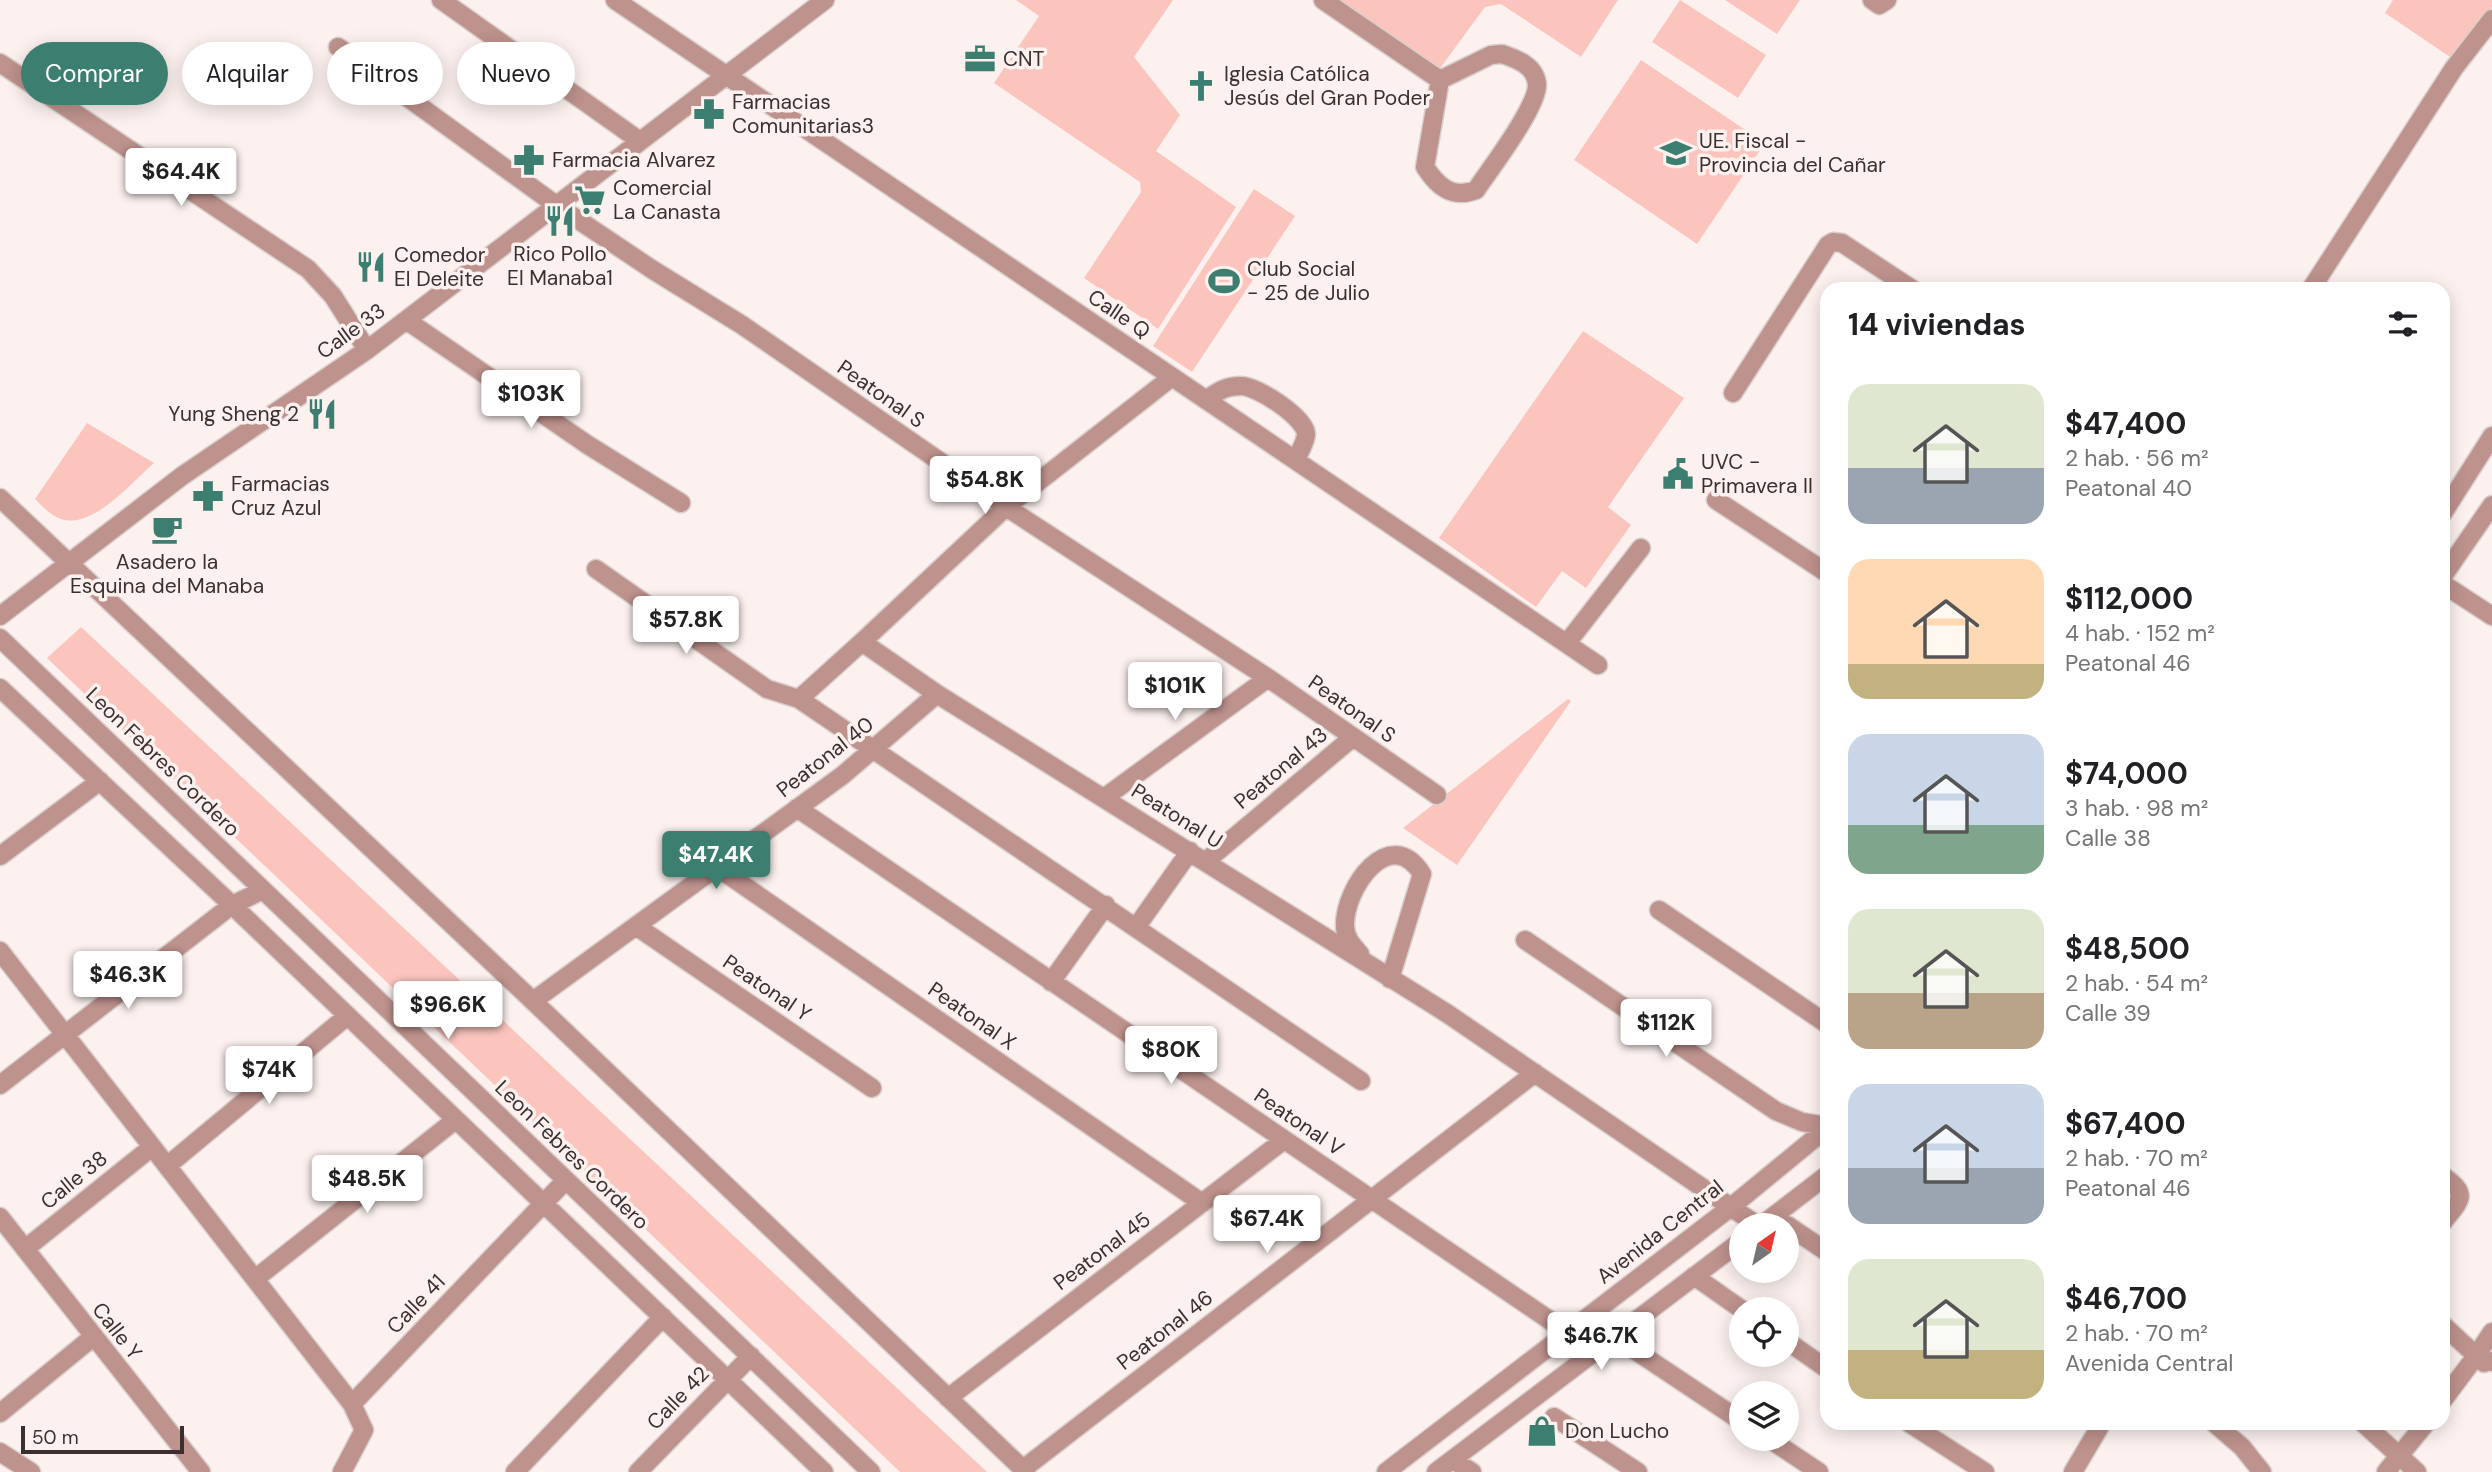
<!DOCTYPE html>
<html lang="es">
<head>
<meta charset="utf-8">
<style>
	body { margin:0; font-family:"DM Sans",sans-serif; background:#f6f6f6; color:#202124; height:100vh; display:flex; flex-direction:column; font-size:26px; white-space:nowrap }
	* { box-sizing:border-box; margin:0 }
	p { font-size:23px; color:#757577 }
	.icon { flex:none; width:38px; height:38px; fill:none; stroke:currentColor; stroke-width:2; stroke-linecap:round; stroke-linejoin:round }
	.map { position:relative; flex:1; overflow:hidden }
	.side { position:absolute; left:1820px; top:282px; width:630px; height:1148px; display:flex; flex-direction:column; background:#fff; border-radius:21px; box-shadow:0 4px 18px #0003 }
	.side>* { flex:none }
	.top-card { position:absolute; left:21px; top:42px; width:665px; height:63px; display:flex; gap:14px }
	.needle { width:46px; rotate:34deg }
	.fabs { position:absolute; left:1729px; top:1213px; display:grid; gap:14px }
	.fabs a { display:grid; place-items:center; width:70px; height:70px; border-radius:50%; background:#fff; box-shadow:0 4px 18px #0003; font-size:35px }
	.scale { position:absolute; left:21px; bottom:18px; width:163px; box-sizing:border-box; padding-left:7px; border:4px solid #3b302f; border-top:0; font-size:19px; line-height:24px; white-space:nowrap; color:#3b302f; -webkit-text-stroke:5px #fcf1ef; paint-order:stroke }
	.price { position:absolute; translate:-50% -60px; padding:0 16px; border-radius:7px; background:#fff; color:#222; font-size:23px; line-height:46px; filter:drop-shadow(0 2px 4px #0008) }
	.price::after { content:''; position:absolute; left:50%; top:42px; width:21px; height:16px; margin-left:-10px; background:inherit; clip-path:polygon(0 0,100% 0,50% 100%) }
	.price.on { background:#3c7e6f; color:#fff }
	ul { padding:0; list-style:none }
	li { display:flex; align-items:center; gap:21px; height:175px; padding:0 28px }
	li span { display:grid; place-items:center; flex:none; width:196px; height:140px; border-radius:21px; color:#555 }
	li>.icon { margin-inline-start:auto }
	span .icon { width:84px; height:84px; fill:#fffc; stroke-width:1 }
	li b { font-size:30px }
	h2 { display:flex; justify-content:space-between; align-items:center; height:84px; padding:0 28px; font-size:30px }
	.chip { padding:0 24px; border-radius:32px; background:#fff; box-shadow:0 4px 18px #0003; font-size:24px; line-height:63px }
	.chip.on { background:#3c7e6f; color:#fff }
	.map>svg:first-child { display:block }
</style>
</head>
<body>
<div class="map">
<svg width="2492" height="1472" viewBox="0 0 2492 1472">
	<rect width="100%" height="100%" fill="#fcf1ef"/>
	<!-- green -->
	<path fill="#fbc5be" d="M1016,0H1173L1134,57L1180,115L1156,151L1236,207L1158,329L1084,278L1141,192L1140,182L994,83L1039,16Z
		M1331,0H1618L1581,57L1501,4L1485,7L1438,71Z
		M1680,0L1766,55L1738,98L1652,42Z
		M1725,0H1800L1777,34Z
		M2393,0H2492V7L2456,61L2385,13Z
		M1641,60L1765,143L1697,244L1574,160Z
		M1254,189L1295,216L1192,372L1153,346Z
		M1583,331L1684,398L1608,507L1631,525L1586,588L1562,571L1536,607L1439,538Z
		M87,423L154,463C132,482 92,530 61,519C50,515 43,507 35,499Z
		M81,627L987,1472H900L47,658Z
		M1568,699L1571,701L1457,865L1403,828Z"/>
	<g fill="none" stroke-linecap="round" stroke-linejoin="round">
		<defs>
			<path id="minor" d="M441,0L640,141
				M615,0L1598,665
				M1323,0L1440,80
				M1872,0L1879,5L1887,0
				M338,47L556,205L653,270L742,325L1006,507L1268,678L1437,795
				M1502,54C1517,59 1536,66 1537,85C1537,108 1490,169 1476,190C1452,199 1438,187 1425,167L1440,80L1491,55Z
				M0,63L308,269L333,296L367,350
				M2311,289L2454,68L2492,19
				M406,320L588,445L681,503
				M1733,393L1828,245L1833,242L1842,243L1912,289
				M1206,400C1218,391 1226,386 1241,386C1257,386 1305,417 1306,434C1306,442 1299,452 1296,460
				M0,498L533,1001L1026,1472
				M1716,500L1827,573
				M2443,513L2492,436
				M596,569L767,689L799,699
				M2443,576L2492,505
				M2443,584L2492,616
				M0,616L182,476L367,350L825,0
				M0,638L871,1472
				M862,642L1006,507L1172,377
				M1567,643L1641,548
				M0,688L232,905L824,1472
				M1104,798L1268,678
				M797,808L1567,1332
				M0,856L100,781
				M1206,861L1352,738
				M717,867L1202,1203
				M1659,910L1827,1024
				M636,926L872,1088
				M1137,926L1190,851
				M1525,940L1776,1111L1802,1122L1827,1126
				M0,951L352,1404
				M1360,954C1353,946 1345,938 1345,926C1344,888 1390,823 1422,874L1390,979
				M1051,982L1106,905
				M533,1001L843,775L937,694
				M1361,1081L799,699L862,642L937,694L1448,1014L1757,1225
				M0,1085L232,905L263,890
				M167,1166L346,1017
				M2443,1176C2470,1195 2460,1200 2443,1222
				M0,1217L201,1472
				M1762,1225L1827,1175
				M1787,1225L1827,1252
				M25,1249L152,1147
				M1694,1276L1741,1309
				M255,1279L454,1121
				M2443,1325L2484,1363
				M1615,1337L1741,1421
				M1787,1341L1827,1369
				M2476,1356L2492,1332
				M948,1398L1284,1140
				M2443,1400L2476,1356L2492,1362
				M0,1413L93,1337
				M1554,1417L1638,1472
				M1909,1423L1985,1472
				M2214,1423L2242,1447L2262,1472
				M2363,1423L2417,1472
				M1768,1438L1819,1472
				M0,1452L31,1472
				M1453,1460L1472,1472
				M1023,1469L1535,1073
				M342,1472L364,1430L352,1404L565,1181
				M515,1472L663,1317
				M638,1472L751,1356
				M1386,1472L1731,1207L1827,1128
				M1436,1472L1741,1241
				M2073,1472L2102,1423
				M2386,1472L2426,1423"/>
		</defs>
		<!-- minor casing -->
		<use href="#minor" stroke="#d9cecc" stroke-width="21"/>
		<!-- minor -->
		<use href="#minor" stroke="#be928d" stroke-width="18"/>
	</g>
	<!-- icons -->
	<defs>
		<symbol id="office-bare" viewBox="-9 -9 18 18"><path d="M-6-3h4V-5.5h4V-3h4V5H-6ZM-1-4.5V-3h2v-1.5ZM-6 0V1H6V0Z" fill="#3c7e6f" stroke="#fcf1ef" stroke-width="2.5" paint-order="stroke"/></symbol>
		<symbol id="church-bare" viewBox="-9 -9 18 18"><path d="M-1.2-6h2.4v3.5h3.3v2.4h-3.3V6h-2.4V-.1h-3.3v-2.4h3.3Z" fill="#3c7e6f" stroke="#fcf1ef" stroke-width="2.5" paint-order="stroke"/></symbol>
		<symbol id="pharmacy-bare" viewBox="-9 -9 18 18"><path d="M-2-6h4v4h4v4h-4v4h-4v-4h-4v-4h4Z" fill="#3c7e6f" stroke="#fcf1ef" stroke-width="2.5" paint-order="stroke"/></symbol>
		<symbol id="school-bare" viewBox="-9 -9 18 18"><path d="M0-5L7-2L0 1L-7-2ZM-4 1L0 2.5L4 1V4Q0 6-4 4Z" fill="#3c7e6f" stroke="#fcf1ef" stroke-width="2.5" paint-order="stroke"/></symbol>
		<symbol id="supermarket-bare" viewBox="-9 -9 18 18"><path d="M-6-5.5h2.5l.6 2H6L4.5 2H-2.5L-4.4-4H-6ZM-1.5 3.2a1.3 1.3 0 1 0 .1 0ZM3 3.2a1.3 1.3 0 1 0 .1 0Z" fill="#3c7e6f" stroke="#fcf1ef" stroke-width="2.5" paint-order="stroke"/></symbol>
		<symbol id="restaurant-bare" viewBox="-9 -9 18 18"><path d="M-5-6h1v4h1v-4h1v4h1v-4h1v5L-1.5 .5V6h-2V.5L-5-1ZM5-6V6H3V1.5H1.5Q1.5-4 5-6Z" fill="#3c7e6f" stroke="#fcf1ef" stroke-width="2.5" paint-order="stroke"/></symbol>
		<symbol id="stadium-bare" viewBox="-9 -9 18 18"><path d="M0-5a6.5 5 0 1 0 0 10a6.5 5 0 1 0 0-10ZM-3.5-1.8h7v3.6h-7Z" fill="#3c7e6f" stroke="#fcf1ef" stroke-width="2.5" paint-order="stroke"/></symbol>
		<symbol id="civic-bare" viewBox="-9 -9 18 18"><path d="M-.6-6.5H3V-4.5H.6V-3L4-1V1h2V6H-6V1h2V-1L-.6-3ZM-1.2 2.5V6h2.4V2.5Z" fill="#3c7e6f" stroke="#fcf1ef" stroke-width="2.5" paint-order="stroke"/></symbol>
		<symbol id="cafe-bare" viewBox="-9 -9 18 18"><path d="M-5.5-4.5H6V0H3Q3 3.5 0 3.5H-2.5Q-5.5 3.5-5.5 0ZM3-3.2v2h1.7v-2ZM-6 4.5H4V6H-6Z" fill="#3c7e6f" stroke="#fcf1ef" stroke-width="2.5" paint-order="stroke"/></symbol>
		<symbol id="shop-bare" viewBox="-9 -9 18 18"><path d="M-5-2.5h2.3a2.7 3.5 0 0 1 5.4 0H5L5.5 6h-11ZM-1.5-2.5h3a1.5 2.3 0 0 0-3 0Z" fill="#3c7e6f" stroke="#fcf1ef" stroke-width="2.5" paint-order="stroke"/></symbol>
	</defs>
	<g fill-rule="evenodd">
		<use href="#office-bare" x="958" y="37" width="44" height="44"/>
		<use href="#church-bare" x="1179" y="64" width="44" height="44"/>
		<use href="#pharmacy-bare" x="687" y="92" width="44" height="44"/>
		<use href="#school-bare" x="1654" y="131" width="44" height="44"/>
		<use href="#pharmacy-bare" x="507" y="138" width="44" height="44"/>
		<use href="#supermarket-bare" x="568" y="178" width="44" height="44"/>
		<use href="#restaurant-bare" x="538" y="199" width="44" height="44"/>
		<use href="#restaurant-bare" x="349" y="245" width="44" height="44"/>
		<use href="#stadium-bare" x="1202" y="259" width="44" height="44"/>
		<use href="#restaurant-bare" x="300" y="392" width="44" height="44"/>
		<use href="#civic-bare" x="1656" y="452" width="44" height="44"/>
		<use href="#pharmacy-bare" x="186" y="474" width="44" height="44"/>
		<use href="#cafe-bare" x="145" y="507" width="44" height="44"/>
		<use href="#shop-bare" x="1520" y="1409" width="44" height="44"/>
	</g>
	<g text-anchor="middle" stroke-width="7" stroke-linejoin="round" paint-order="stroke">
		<!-- poi labels -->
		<g font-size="21" fill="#3b302f" stroke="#fcf1ef" text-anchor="start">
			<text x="1003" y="66">CNT</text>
			<text x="1224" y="81">Iglesia Católica<tspan x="1224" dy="24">Jesús del Gran Poder</tspan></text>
			<text x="732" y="109">Farmacias<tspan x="732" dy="24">Comunitarias3</tspan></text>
			<text x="1699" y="148">UE. Fiscal -<tspan x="1699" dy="24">Provincia del Cañar</tspan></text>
			<text x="552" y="167">Farmacia Alvarez</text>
			<text x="613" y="195">Comercial<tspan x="613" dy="24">La Canasta</tspan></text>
			<text x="560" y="261" text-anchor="middle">Rico Pollo<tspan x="560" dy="24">El Manaba1</tspan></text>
			<text x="394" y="262">Comedor<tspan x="394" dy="24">El Deleite</tspan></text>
			<text x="1247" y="276">Club Social<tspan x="1247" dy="24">- 25 de Julio</tspan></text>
			<text x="299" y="421" text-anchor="end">Yung Sheng 2</text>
			<text x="1701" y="469">UVC -<tspan x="1701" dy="24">Primavera II</tspan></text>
			<text x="231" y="491">Farmacias<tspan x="231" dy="24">Cruz Azul</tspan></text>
			<text x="167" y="569" text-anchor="middle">Asadero la<tspan x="167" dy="24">Esquina del Manaba</tspan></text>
			<text x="1565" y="1438">Don Lucho</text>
		</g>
		<!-- street labels -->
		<g font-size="21" fill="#3b302f" stroke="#fcf1ef">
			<text transform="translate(1119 314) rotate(34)" y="7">Calle Q</text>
			<text transform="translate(351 331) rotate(-36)" y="7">Calle 33</text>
			<text transform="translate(881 394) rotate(35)" y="7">Peatonal S</text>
			<text transform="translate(1352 709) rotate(35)" y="7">Peatonal S</text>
			<text transform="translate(825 757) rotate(-38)" y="7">Peatonal 40</text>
			<text transform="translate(163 762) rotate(44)" y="7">Leon Febres Cordero</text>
			<text transform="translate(1281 768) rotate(-40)" y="7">Peatonal 43</text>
			<text transform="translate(1177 816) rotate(32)" y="7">Peatonal U</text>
			<text transform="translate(767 988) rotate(34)" y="7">Peatonal Y</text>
			<text transform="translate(972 1016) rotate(35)" y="7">Peatonal X</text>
			<text transform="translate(1299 1122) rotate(34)" y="7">Peatonal V</text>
			<text transform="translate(572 1155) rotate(44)" y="7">Leon Febres Cordero</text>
			<text transform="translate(74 1180) rotate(-39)" y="7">Calle 38</text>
			<text transform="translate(1660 1232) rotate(-38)" y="7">Avenida Central</text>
			<text transform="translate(1102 1251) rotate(-37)" y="7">Peatonal 45</text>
			<text transform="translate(416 1304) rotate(-46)" y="7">Calle 41</text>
			<text transform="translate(1165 1330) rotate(-38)" y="7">Peatonal 46</text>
			<text transform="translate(117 1331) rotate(52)" y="7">Calle Y</text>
			<text transform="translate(678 1398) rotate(-46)" y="7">Calle 42</text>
		</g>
	</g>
</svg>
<div class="fabs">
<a><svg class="needle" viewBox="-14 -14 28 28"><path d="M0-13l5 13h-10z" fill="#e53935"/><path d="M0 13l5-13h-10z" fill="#757577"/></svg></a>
<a><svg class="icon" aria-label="locate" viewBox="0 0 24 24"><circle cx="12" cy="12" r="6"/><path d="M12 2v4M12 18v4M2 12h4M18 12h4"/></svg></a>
<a><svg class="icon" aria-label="layers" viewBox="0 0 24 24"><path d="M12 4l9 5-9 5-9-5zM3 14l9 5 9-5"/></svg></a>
</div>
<div class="scale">50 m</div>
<b class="price" style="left:181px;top:208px">$64.4K</b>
<b class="price" style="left:531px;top:430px">$103K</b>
<b class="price" style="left:985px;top:516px">$54.8K</b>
<b class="price" style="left:686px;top:656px">$57.8K</b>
<b class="price" style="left:1175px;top:722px">$101K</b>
<b class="price on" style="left:716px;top:891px">$47.4K</b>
<b class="price" style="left:128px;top:1011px">$46.3K</b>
<b class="price" style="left:448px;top:1041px">$96.6K</b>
<b class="price" style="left:1666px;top:1059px">$112K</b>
<b class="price" style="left:1171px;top:1086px">$80K</b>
<b class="price" style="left:269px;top:1106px">$74K</b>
<b class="price" style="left:367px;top:1215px">$48.5K</b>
<b class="price" style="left:1267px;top:1255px">$67.4K</b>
<b class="price" style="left:1601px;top:1372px">$46.7K</b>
<div class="top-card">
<a class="chip on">Comprar</a>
<a class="chip">Alquilar</a>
<a class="chip">Filtros</a>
<a class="chip">Nuevo</a>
</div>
<section class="side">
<h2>14 viviendas<svg class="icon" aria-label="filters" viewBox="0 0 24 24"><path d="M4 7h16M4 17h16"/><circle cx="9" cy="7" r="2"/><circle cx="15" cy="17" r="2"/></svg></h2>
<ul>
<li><span style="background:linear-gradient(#dfe7d0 60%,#9aa5b1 0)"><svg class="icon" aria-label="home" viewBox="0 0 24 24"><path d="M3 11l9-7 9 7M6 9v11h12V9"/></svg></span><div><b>$47,400</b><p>2 hab. · 56 m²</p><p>Peatonal 40</p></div></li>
<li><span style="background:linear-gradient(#ffd9b3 75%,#c2b280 0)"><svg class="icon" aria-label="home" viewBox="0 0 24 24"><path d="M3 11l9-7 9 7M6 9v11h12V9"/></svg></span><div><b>$112,000</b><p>4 hab. · 152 m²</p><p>Peatonal 46</p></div></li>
<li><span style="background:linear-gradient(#c9d6e8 65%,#7fa58c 0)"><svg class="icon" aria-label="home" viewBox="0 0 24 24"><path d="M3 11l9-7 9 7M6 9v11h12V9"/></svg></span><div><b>$74,000</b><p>3 hab. · 98 m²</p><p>Calle 38</p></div></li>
<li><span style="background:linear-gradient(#dfe7d0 60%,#b9a48a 0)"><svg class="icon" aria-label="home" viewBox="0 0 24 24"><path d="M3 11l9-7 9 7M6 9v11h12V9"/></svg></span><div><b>$48,500</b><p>2 hab. · 54 m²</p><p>Calle 39</p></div></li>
<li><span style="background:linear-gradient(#c9d6e8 60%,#9aa5b1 0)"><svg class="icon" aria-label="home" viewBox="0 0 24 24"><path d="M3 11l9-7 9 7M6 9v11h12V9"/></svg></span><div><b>$67,400</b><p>2 hab. · 70 m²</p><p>Peatonal 46</p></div></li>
<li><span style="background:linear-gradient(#dfe7d0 65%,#c2b280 0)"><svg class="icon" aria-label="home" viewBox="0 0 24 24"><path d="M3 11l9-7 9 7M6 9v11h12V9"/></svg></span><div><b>$46,700</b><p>2 hab. · 70 m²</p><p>Avenida Central</p></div></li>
</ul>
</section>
</div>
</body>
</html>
